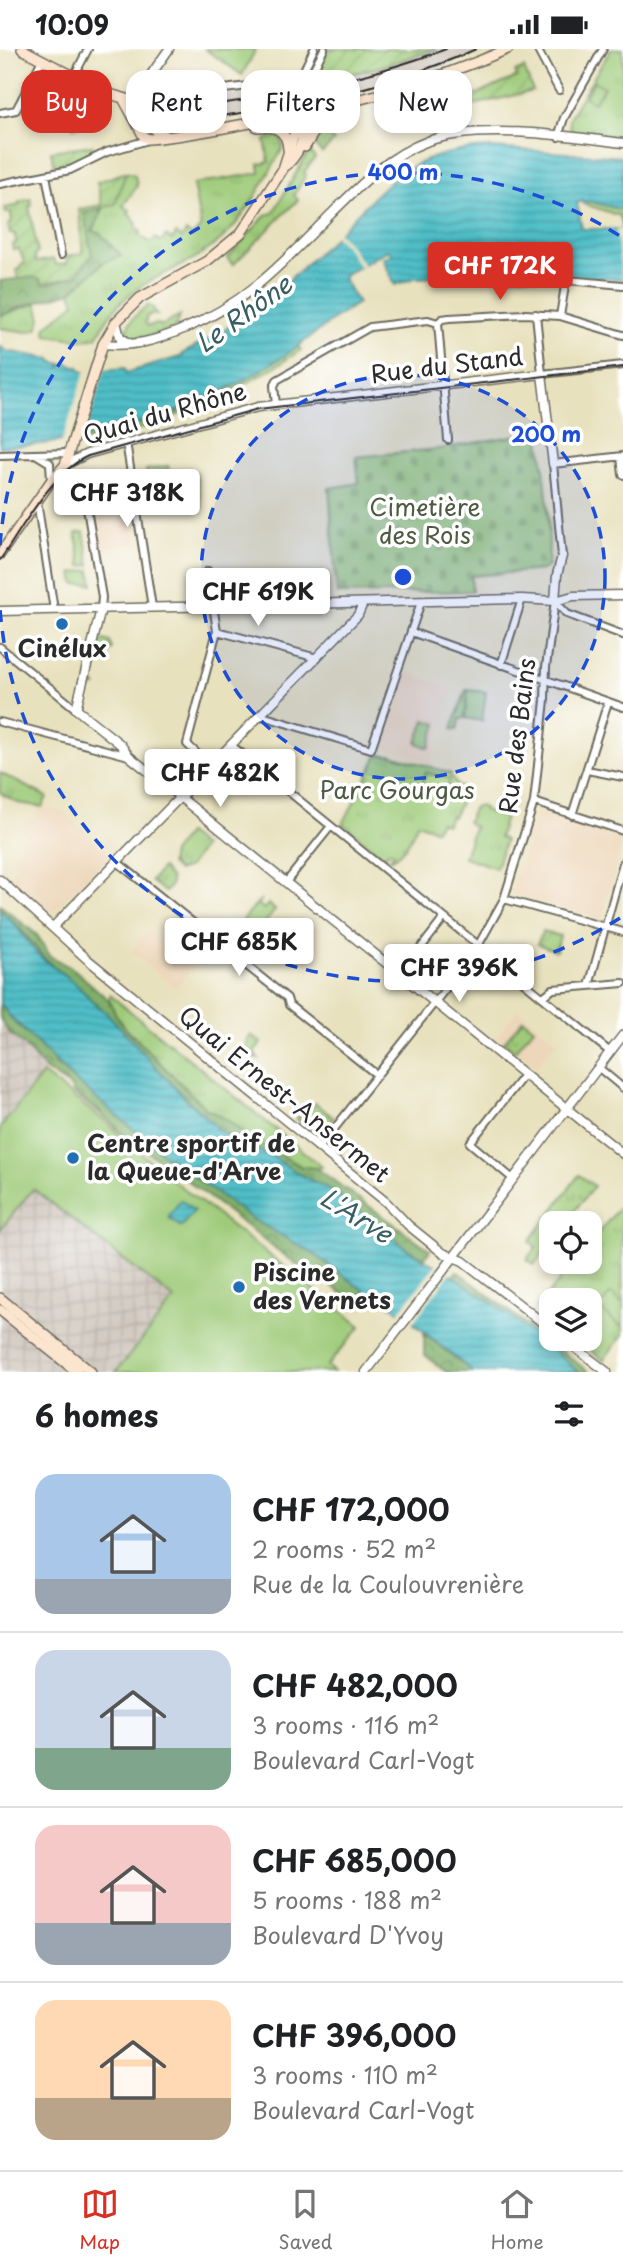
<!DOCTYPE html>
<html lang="en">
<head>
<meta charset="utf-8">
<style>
	body { margin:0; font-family:"Playpen Sans",sans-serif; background:#f6f6f6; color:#202124; height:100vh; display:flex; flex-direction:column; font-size:26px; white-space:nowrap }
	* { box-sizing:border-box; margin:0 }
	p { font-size:23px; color:#757577 }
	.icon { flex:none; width:38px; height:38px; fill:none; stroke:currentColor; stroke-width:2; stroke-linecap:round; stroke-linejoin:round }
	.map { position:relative; height:1323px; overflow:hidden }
	.drawer { display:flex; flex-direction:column; background:#fff; flex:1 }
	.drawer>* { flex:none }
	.top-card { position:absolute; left:21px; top:21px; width:581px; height:63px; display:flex; gap:14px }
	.tools { position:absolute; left:539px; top:1162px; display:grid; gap:14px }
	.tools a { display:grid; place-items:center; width:63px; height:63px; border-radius:14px; background:#fff; box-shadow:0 4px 10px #0003; font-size:35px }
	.price { position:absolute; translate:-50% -60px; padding:0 16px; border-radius:7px; background:#fff; color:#222; font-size:23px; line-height:46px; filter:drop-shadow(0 2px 4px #0008) }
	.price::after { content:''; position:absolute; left:50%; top:42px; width:21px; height:16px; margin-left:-10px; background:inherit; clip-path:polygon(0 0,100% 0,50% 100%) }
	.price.selected { background:#d93025; color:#fff }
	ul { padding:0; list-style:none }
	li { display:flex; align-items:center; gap:21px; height:175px; padding:0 35px }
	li+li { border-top:2px solid #e0e0e0 }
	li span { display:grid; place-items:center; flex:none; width:196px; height:140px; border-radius:21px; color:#555 }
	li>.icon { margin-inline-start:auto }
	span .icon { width:84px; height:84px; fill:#fffc; stroke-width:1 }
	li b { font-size:30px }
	h2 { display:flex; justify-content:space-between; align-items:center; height:84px; padding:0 35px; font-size:30px }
	.tag { padding:0 24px; border-radius:21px; background:#fff; box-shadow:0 4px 10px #0003; font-size:24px; line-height:63px }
	.tag.selected { background:#d93025; color:#fff }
	.status { display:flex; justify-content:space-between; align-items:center; height:49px; padding:0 35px; background:#fff; direction:ltr }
	.status svg { height:19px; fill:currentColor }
	.tab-bar { display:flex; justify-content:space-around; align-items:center; height:98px; border-top:2px solid #e0e0e0; background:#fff; font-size:19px; color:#757577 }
	.tab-bar a { display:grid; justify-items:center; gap:4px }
	.tab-bar .selected { color:#d93025 }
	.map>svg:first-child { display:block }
</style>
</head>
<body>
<div class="status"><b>10:09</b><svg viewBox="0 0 49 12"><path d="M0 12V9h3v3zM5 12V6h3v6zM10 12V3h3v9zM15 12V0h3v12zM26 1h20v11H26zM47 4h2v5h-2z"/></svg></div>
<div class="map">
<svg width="623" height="1323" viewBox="0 0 623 1323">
	<defs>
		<pattern id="industrial-grid" width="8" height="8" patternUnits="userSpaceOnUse" patternTransform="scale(1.75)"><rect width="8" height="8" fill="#ccc2b8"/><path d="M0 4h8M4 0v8" fill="none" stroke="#afa79e"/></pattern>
		<pattern id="grass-tufts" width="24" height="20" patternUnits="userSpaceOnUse" patternTransform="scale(1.75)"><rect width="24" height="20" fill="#9fcb79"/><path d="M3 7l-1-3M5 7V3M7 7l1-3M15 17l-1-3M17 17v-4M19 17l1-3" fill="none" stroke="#89ae69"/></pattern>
		<pattern id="forest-crowns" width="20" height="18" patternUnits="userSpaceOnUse" patternTransform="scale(1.75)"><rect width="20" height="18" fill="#7faf69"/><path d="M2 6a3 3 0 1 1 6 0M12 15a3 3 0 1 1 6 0" fill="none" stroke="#688f57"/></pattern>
		<pattern id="cemetery-stones" width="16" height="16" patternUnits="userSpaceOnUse" patternTransform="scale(1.75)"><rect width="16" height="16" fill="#9fcb79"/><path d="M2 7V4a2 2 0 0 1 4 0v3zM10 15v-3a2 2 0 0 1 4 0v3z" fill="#89ae69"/></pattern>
		<pattern id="garden-furrows" width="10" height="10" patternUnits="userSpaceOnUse" patternTransform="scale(1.75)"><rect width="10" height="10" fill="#9fcb79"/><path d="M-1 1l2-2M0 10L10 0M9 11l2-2" fill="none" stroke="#89ae69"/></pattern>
		<pattern id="water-rules" width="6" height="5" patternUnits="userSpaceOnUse" patternTransform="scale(1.75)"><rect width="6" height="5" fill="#50bec7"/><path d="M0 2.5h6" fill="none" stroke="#439ba2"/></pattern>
	</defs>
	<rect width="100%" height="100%" fill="#fff"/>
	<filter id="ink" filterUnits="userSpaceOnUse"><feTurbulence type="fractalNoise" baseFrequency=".0143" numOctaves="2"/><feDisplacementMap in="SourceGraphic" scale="14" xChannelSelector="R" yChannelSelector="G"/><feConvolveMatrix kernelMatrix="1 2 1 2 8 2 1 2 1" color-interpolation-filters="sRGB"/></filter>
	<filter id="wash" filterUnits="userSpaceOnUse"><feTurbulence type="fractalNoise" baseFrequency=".00686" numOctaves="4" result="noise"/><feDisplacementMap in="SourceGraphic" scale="28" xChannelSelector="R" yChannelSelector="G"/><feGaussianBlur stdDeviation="1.57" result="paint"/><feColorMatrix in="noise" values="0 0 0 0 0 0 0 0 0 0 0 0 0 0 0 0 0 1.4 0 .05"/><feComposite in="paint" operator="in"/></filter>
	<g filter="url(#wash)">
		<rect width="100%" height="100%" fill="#e8e1bd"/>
		<!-- built -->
		<path fill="#edd7ba" d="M126,425L138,494L100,500L88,432Z
			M407,623L454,640L431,713L381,698Z
			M42,758L65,763L110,806L54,862L47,859L11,828L18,814L12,811L26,786L22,783L27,771L30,772L37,767Z
			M537,762L623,789L602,870L511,845Z
			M148,882L193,919L175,939L131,903Z
			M518,960L557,992L535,1019L496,987Z"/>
		<!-- industrial -->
		<path fill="url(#industrial-grid)" d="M0,969L9,984L24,996L46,1021L0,1079Z
			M33,1140L174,1251L116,1323H0V1181Z"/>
		<!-- railway -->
		<path fill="#ccc2b8" d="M437,0H487L432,22L358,43L296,57L162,80L158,76L157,60L163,53L309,35L379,18Z"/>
		<!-- grass -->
		<path fill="url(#grass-tufts)" stroke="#657b52" stroke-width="2" d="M205,0H256L242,26Z
			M611,0H623V88L573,83L570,80L569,69Z
			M341,65V68L325,83L334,92L322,104L312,94L325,75Z
			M97,67L98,75L73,78V70Z
			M281,86L283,99C264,131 247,169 218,193C171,232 128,224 97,288L83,291L47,286L45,280L48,276L75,254L71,243L95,221L84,164L115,155L126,123L135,126L137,137L123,157L130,161L128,164L137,175L136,179L141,183L139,186L151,194L155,189L161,193L166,187L172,191L176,185L182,189L186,183L192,187L201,179L193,135L260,124L259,115L269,113L265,91Z
			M309,102L315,109L304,123L306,126L294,146L298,151L233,216L227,209L266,166L273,164Z
			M588,152L623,161V180L620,167L584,155Z
			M37,254L41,270L37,280L27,283L0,279V267Z
			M148,256L153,259L157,266L151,265L147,267L145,274L148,277L159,275L161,277L180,267L175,279L142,289V287L128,289L126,287C127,272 137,265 148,256Z
			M298,297L301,301C240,342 176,372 104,390L103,389L83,392L85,387C111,381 138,377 164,368C212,352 257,325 298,297Z
			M196,423L202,459L195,460L188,424Z
			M84,483L90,516L81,517L76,484Z
			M90,521L93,535H75L73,524Z
			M104,591L110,593L112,600L108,605L99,606L93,634L96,637L91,638L88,633L98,594Z
			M466,641H468L465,669L460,670L457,681L452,680Z
			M378,706H392L450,724L457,737L467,740L453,768L450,767L447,775L439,773L436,781L417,774C412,789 404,805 389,811L394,804L390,802L384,808L343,775Z
			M0,724L47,748L42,758L18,754L0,744Z
			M479,757L484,759L483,761L505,768L499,788L505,791L496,819L464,808L474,778L467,773L474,758Z
			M187,785L203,798L189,818L178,822L170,815L172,804Z
			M162,819L171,830V836L165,843L151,832Z
			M261,850L259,856L264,860L268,855L275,861L244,902L228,889Z
			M110,946L322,1118L311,1120L302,1118L251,1090L227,1071L205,1059L127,981L116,966L109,951Z
			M523,970L534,979L515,1002L504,993Z
			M251,986L261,994L254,1004L259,1010C246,1009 243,996 251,986Z
			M315,1054L334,1069L322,1083L318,1085L296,1070L298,1067L302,1070Z
			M579,1126L594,1137L565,1174H551V1193L534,1216L527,1210L536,1198L530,1192Z
			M622,1155L623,1286L603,1311L576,1290H590V1251H551V1270L537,1259L574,1213H590V1194Z"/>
		<!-- forest -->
		<path fill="url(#forest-crowns)" stroke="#556d4a" stroke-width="2" d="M103,160L93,182L101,185L121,207L104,213L71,243L20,258L0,267V232L33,228L41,231L42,235C70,231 74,228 92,207L84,164Z
			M0,856L37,886L50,907L75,921L109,951L116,966L127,981L205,1059L227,1071L251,1090L302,1118L316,1119L430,1201L425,1209L405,1199L386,1181L331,1141L302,1127L273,1108L233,1090L220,1082L178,1042L96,954L44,909L17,876L0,861Z
			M0,954L15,974L45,1000L55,1014L157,1100L251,1169L314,1205L365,1242L360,1258L304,1215L298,1217L171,1119L128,1090L100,1064L73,1044L71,1038L46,1021L24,996L9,984L0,969Z
			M457,1222L589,1323H578L491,1253L453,1227Z
			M424,1285L473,1323H446L424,1305Z"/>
		<!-- cemetery -->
		<path fill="url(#cemetery-stones)" stroke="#657b52" stroke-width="2" d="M531,384L540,390C546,432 551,474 548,517L542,521L471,527L472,542L337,545L329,439L359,434L356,408L439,400Z"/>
		<!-- garden -->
		<path fill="url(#garden-furrows)" stroke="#657b52" stroke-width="2" d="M326,0H437L379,18L309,35Z
			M524,19L533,42L460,59L457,54L517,28L515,23Z
			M92,96L93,103L72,114L54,117L51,102Z
			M126,123L115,155L84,164L92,207L75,227L42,235L41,231L33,228L18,230L16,221L20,220V216L25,215L19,200L13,201L12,196L16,194L15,185H10L8,175L12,173L11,164H6L5,159L19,156V153L31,150L32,156L29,157L38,204L35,205L36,213L54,210L56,216L67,214L66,208L83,204L79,160L102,156L97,133Z
			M543,882L560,887L556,902L537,895Z"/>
		<!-- pitch -->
		<path fill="#9fcb79" stroke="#657b52" stroke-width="2" d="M594,32L604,38L594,53L585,48Z
			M168,417L170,429L148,433L146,421Z
			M468,641L486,643L482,672L465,669Z
			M425,671L437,675L429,699L417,694Z
			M426,723L450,730L446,743L421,736Z
			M43,1025L97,1066L171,1130L361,1277L327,1317L334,1323H116L174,1250L33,1140L0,1181V1079Z
			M611,1244L623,1255V1273L620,1277L599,1259Z"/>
		<!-- water -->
		<path fill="url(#water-rules)" stroke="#3e7479" stroke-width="2" d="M492,99L623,108V161L588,152L584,155L582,152L577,154L582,180H623V230L562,227L443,228L414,229L395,236L383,210L392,205L388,201L345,226L343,229L358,254C330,271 306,293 279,310C196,364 99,394 0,398V297L6,302L51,310L53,313L62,315L59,319L67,313L70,316L79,318L83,323L125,319L126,324L183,307L182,305C222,285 256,262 288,232C305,216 323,200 339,184C389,131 413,101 492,99Z
			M0,861C17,875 23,887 36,903C47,916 66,925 79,938C89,948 95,957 107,964L178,1042L220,1082L233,1090L273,1108L302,1127L331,1141L386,1181L405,1199L453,1227L491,1253L556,1303L578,1323H473L395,1259L365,1242L314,1205L251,1169L157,1100L73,1030L8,965L0,954Z
			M181,1151L194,1162L181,1178L168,1168Z"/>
		<!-- pier -->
		<path fill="#e8e1bd" d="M616,180H622L623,230H622Z
			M336,182L348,194L364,216L360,218L345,196L333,185Z
			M105,319L83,391L61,395L86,320Z
			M437,1214L452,1222L411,1276L398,1265Z"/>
	</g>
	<g filter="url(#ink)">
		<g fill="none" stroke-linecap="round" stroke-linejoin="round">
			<defs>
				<path id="minor" d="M537,0L559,41
					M74,27L88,0
					M296,31L302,25L314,0
					M142,52L191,44L306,30L310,27L324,0
					M0,64L16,61L42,11
					M558,88L564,69L603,0
					M46,126L61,206
					M0,135L70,121L107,103L148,91
					M536,265L542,325L623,316
					M560,267L566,231L623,236
					M438,274L448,391
					M276,356L274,337L277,331L370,278L428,271L438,274L442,270L449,269L525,265L560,267L623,286
					M126,393L152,558
					M0,406L69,404
					M37,406L50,414L51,432C64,428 77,428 84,442L102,548L101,560
					M621,408L623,426
					M37,452L54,561
					M562,507L553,415L623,407
					M208,522L217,582L187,695L210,717
					M555,552L567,565L623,586
					M217,582L317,609
					M411,583L623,658
					M0,598L76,660
					M501,616L522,550
					M259,666L371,700L421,553
					M0,673L129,707
					M231,696L610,1003
					M587,721L623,728
					M534,753L623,782
					M572,766L608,653
					M116,812L287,949L289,956L377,1026
					M287,832L331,777
					M504,850L623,883
					M400,926L444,869
					M589,937L623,814
					M543,948L553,940L623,934
					M599,1019L623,1039
					M319,1099L474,904L504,850L534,753L545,651L546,618L555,552
					M513,1130L470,1094L524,1026"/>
				<path id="tertiary" d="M130,58L139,39L148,30L169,0
					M143,59L148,30
					M116,273L120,288L131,295
					M103,295C132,298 155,292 181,281C245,256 284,213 331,165C360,136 388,107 428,92C479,74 568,87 623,94
					M65,416L87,405L258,358L542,325L553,415
					M555,552L557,526L562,507
					M101,560L76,660L120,695L129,707L623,1105
					M0,562L522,550L555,552L573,547L623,546
					M0,831L87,910L386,1153L408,1176L434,1197L443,1204L463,1212L551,1280
					M53,878L358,566L363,554
					M564,1290L607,1323
					M366,1323L623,986"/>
				<path id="secondary" d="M22,0C50,15 78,30 106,43C116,48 130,50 138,54C152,61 146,82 165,86
					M124,51L144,88L149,90C184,87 220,80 255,73C342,57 426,36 508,0
					M257,78C274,77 287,80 288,100
					M305,98L324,67L333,59
					M287,116C303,100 305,87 303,64
					M0,505L51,432L65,416L103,295L116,273L140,249L207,212L241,184L283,120L294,86L296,66
					M0,1249L91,1323
					M0,1261L77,1323"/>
			</defs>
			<!-- minor casing -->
			<use href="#minor" stroke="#6d6b5e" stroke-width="10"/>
			<!-- tertiary casing -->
			<use href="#tertiary" stroke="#6d6b5e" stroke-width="11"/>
			<!-- secondary casing -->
			<use href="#secondary" stroke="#6d6b5e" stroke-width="12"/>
			<!-- minor -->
			<use href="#minor" stroke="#fff" stroke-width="6"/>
			<!-- tertiary -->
			<use href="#tertiary" stroke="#fff" stroke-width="8"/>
			<!-- secondary -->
			<use href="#secondary" stroke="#fce5cf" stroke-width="9"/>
			<!-- tram -->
			<path stroke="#2b2b2b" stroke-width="2" d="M0,511C23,478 51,424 88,407L258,360L623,318"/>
			<!-- rail -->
			<path stroke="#2b2b2b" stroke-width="2" d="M157,64C254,51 354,35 446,0
				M158,76C265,62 377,45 476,0"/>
		</g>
	</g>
	<!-- distance rings -->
	<circle cx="403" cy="528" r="202" fill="#1d4ed8" fill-opacity=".12"/>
	<g fill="none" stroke="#1d4ed8" stroke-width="3.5" stroke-dasharray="12 9">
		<circle cx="403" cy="528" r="202"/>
		<path d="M620 869A404 404 0 0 1 0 560M0 496A404 404 0 0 1 620 187"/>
	</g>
	<!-- markers -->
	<g fill="#1f6fb2" stroke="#fff" stroke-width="2.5">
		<circle cx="62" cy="575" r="7"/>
		<circle cx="73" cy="1109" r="7"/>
		<circle cx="239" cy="1238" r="7"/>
	</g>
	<g text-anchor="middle" stroke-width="7" stroke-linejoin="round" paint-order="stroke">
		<!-- street labels -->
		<g font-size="24" fill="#2b2b2b" stroke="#fff">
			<text transform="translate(447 317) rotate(-7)" y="8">Rue du Stand</text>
			<text transform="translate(165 365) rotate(-16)" y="8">Quai du Rhône</text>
			<text transform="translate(518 687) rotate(-83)" y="8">Rue des Bains</text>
			<text transform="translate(284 1046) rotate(39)" y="8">Quai Ernest-Ansermet</text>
		</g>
		<!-- park labels -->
		<g font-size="24" fill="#4e5b42" stroke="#fff">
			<text x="425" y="467">Cimetière<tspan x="425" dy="28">des Rois</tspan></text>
			<text x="397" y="750">Parc Gourgas</text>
		</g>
		<!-- poi labels -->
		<g font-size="24" font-weight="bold" fill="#2b2b2b" stroke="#fff" text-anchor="start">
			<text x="62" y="608" text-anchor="middle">Cinélux</text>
			<text x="87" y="1103">Centre sportif de<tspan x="87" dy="28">la Queue-d'Arve</tspan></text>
			<text x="253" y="1232">Piscine<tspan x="253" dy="28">des Vernets</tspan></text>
		</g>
		<!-- water labels -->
		<g font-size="26" font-style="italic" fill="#385e62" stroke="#fff">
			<text transform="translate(244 265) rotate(-36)" y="9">Le Rhône</text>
			<text transform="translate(356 1167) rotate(32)" y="9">L'Arve</text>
		</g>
	</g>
	<circle cx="403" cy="528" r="10" fill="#1d4ed8" stroke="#fff" stroke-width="3.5"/>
	<g font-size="21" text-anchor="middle" font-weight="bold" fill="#1d4ed8" stroke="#fff" stroke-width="7" stroke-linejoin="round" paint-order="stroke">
		<text x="403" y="131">400 m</text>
		<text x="546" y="393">200 m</text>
	</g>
</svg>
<div class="tools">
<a><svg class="icon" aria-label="locate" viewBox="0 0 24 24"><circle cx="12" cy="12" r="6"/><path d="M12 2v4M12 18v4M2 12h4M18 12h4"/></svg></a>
<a><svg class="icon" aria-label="layers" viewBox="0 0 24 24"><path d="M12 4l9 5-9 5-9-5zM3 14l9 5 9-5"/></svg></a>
</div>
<b class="price selected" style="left:500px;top:253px">CHF 172K</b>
<b class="price" style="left:127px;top:480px">CHF 318K</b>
<b class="price" style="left:258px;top:579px">CHF 619K</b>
<b class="price" style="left:220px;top:760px">CHF 482K</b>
<b class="price" style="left:239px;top:929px">CHF 685K</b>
<b class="price" style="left:459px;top:955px">CHF 396K</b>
<div class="top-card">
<a class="tag selected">Buy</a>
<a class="tag">Rent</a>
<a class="tag">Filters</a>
<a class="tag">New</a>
</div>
</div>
<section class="drawer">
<h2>6 homes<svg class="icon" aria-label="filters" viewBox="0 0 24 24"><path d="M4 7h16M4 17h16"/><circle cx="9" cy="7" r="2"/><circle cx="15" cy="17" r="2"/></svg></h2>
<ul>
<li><span style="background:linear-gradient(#a9c7e8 75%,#9aa5b1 0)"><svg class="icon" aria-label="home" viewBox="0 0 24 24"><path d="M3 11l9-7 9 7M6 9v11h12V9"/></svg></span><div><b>CHF 172,000</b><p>2 rooms · 52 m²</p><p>Rue de la Coulouvrenière</p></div></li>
<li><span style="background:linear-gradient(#c9d6e8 70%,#7fa58c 0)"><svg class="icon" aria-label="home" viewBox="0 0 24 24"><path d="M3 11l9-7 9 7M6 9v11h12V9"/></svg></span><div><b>CHF 482,000</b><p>3 rooms · 116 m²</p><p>Boulevard Carl-Vogt</p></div></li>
<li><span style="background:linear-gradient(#f6c9c9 70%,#9aa5b1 0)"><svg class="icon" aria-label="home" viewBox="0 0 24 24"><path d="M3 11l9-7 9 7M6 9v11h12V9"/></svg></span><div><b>CHF 685,000</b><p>5 rooms · 188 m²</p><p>Boulevard D'Yvoy</p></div></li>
<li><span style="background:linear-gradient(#ffd9b3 70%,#b9a48a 0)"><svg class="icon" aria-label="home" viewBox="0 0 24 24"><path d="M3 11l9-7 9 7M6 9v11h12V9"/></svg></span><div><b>CHF 396,000</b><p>3 rooms · 110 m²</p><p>Boulevard Carl-Vogt</p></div></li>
</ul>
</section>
<nav class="tab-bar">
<a class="selected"><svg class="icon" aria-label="map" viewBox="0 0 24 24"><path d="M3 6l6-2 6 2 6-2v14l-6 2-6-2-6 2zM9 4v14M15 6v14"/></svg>Map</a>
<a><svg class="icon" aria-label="saved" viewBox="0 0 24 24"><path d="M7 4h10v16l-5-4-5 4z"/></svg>Saved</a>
<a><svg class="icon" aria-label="home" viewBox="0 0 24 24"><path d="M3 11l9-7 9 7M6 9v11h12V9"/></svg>Home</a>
</nav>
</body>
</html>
